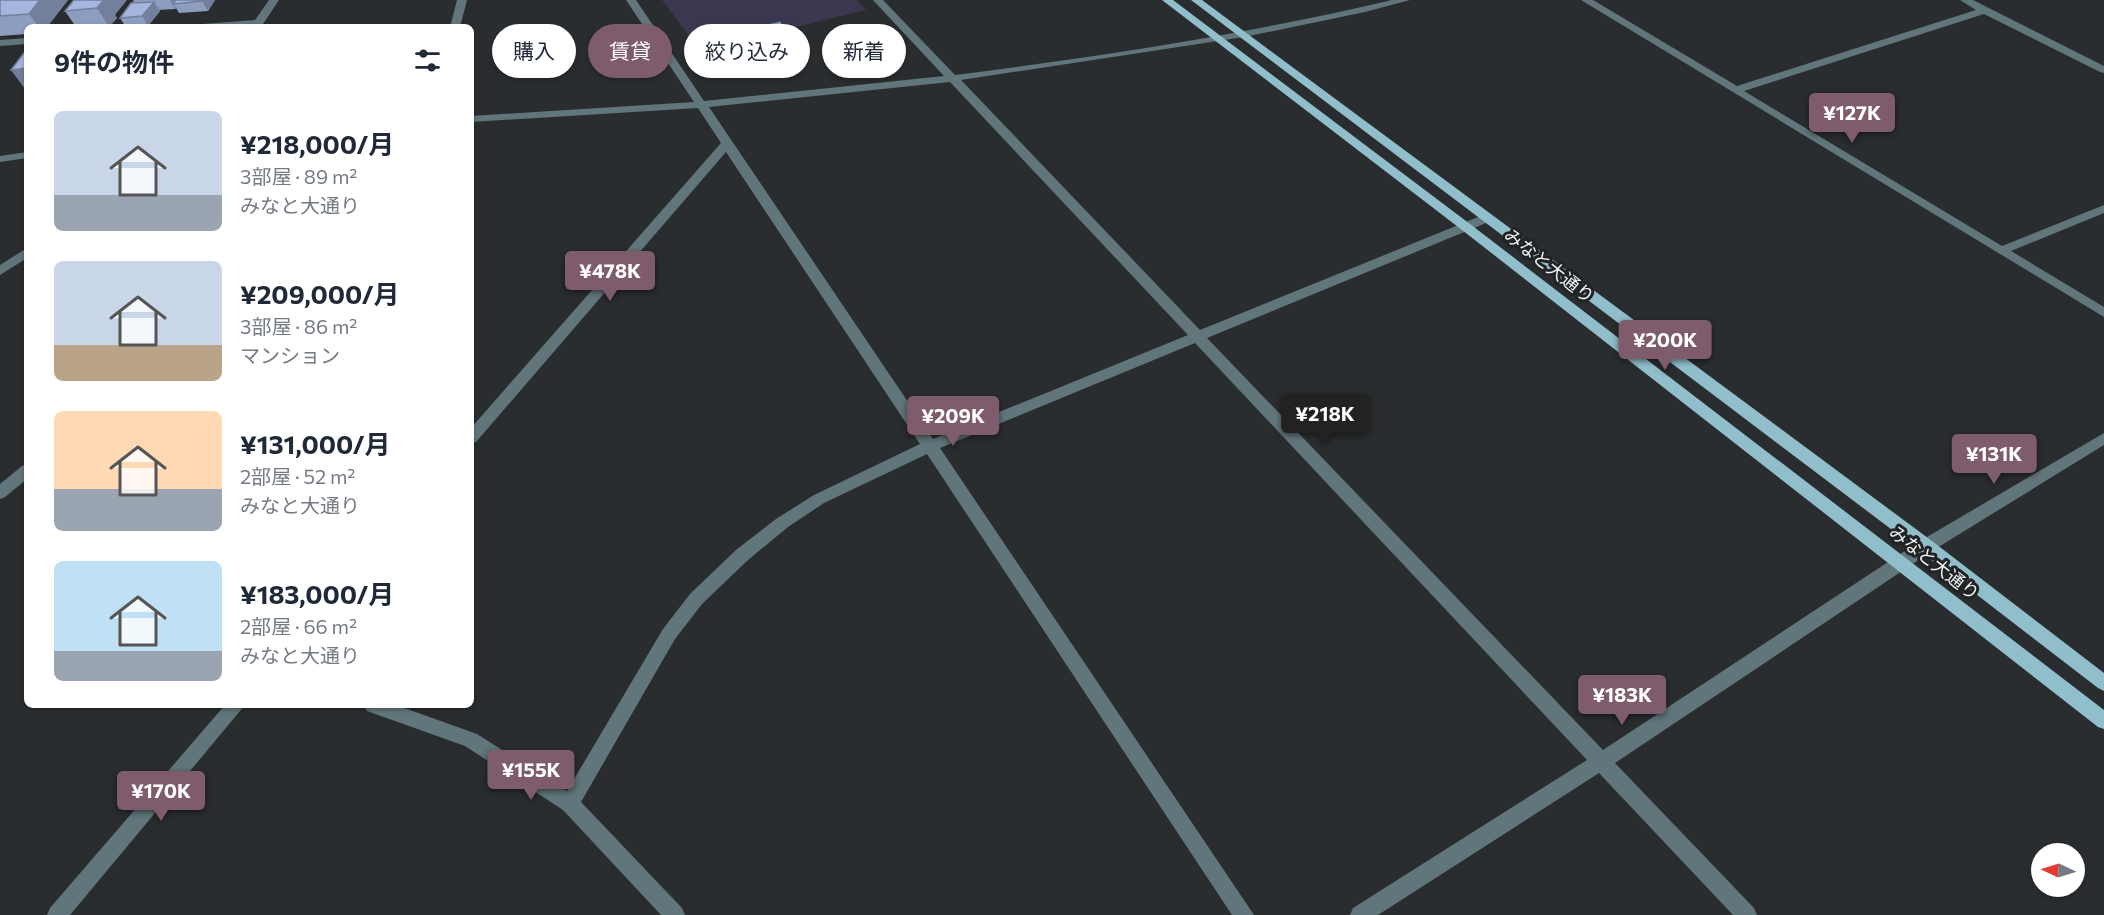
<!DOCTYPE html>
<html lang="ja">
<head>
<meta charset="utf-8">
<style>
	body { margin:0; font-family:Commissioner,"Noto Sans JP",sans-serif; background:#f2f2f3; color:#1f2937; height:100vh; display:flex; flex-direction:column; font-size:22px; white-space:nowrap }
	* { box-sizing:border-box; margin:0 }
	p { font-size:20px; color:#747a83 }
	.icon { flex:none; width:33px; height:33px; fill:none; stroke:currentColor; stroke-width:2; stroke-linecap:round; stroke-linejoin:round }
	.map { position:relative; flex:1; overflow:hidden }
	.panel { position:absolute; left:24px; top:24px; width:450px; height:684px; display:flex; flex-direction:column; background:#fff; border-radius:9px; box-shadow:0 2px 4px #0004 }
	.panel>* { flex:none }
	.banner { position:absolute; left:492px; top:24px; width:570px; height:54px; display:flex; gap:12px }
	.needle { width:39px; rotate:274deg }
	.controls { position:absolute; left:2031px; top:843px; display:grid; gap:12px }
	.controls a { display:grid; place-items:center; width:54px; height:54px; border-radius:50%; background:#fff; box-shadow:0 2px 4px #0004; font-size:30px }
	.price { position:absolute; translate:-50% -51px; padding:0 14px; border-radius:6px; background:#7e5c6b; color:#fff; font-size:20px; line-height:39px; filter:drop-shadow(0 2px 3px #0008) }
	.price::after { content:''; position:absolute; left:50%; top:36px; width:18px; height:14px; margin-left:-9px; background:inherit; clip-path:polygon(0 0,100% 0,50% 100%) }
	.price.current { background:#222; color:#fff }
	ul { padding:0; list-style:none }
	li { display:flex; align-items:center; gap:18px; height:150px; padding:0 30px }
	li span { display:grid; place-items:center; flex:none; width:168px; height:120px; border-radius:9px; color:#555 }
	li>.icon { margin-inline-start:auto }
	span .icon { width:72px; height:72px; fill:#fffc; stroke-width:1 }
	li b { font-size:26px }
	h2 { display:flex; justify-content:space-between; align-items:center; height:72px; padding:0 30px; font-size:26px }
	.tag { padding:0 21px; border-radius:27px; background:#fff; box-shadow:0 2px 4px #0004; font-size:21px; line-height:54px }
	.tag.current { background:#7e5c6b; color:#fff }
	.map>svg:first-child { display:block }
</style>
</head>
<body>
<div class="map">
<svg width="2104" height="915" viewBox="0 0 2104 915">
	<rect width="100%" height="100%" fill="#2a2d2f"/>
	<!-- green -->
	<path fill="#3b3750" d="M662,0H857L866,10L700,50Z"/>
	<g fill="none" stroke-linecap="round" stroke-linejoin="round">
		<!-- minor -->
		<path fill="#60767b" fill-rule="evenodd" d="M269,0H279L261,27H198L203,24L255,20Z
			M457,0H467L460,27H450Z
			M626,0H636L704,101L944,76L873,0H883L955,75C1102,56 1248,34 1392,0H1410L1365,12L1244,37L961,80L1200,330L1483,215H1491V221L1207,338L1603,750L1920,541L2104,433V445L1932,551L1615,763L1754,908L1757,915H1733L1599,773L1378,915H1350L1353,908L1587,760L1195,343L940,448L1254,915H1232L927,454L824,503L788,527L748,560L702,604L675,639L581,802L682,908L685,915H661L563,810L465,746L367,711L364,705H396L477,734L567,791L663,629L690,594L736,550L776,519L814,495L920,444L726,152L476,442L471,443V428L721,143L698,108L471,122V116L694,102ZM950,82L1188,335L933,439L709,107Z
			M1581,0H1593L1737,86L1976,10L1960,0H1973L2104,66V73L2100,72L1984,14L1744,91L2002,246L2104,205V213L2011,251L2104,307V317Z
			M27,38V44L0,46V40Z
			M27,152V158L0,162V156Z
			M27,248V258L0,275V265Z
			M27,464V479L5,497L0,499V484L22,466Z
			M225,705H245L70,915H47L50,908Z"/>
		<!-- major -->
		<path fill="#90beca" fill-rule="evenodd" d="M1162,0H1173L1470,224L2104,710V729L2098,727L1462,230Z
			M1191,0H1202L1932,541L2104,673V691L2098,688L1920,551Z"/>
	</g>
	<!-- wall -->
	<path fill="#8d9dbf" d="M0,0H68L47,27H27V34L0,36Z
		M74,0L115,15L117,18L109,27H76L65,11Z
		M134,0H215L208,11L179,13L176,8L175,9L158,10L160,11L148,26L126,27L120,18L134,3L133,1Z
		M736,33L790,46L748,56L738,43Z"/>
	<!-- shaded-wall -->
	<path fill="#737f9b" d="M40,0H68L47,27H39L29,14Z
		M101,0H127L115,15L117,18L109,27L97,8Z
		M170,0H181L173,4L176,8L175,9Z
		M203,0H215L208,11L202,1Z
		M154,2L160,11L148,26L142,16Z
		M788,36L790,46L748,56L746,47Z
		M27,68V89H25L11,70Z"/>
	<!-- building -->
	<path fill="#a4b6de" stroke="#737f9b" stroke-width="1.5" d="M0,0H40L29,14L0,16Z
		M74,0H104L97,8L65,11Z
		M176,0H203L202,1L173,4Z
		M154,2L142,16L120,18L131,3Z
		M780,22L788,36L746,47L736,33Z
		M27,49V68L11,70Z"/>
	<g text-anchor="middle" stroke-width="6" stroke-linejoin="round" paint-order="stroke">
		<!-- street labels -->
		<g font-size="18" fill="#f1f3f4" stroke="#212325">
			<text transform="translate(1549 266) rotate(38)" y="6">みなと大通り</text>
			<text transform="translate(1934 563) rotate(38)" y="6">みなと大通り</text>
		</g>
	</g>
</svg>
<div class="controls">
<a><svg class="needle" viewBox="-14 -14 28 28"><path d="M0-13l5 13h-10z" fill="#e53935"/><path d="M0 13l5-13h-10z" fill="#747a83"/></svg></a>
</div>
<b class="price" style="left:1852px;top:144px">¥127K</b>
<b class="price" style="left:610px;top:302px">¥478K</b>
<b class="price" style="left:1665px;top:371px">¥200K</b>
<b class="price current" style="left:1325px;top:445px">¥218K</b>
<b class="price" style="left:953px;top:447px">¥209K</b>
<b class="price" style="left:1994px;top:485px">¥131K</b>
<b class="price" style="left:1622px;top:726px">¥183K</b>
<b class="price" style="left:531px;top:801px">¥155K</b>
<b class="price" style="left:161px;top:822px">¥170K</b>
<div class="banner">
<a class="tag">購入</a>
<a class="tag current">賃貸</a>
<a class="tag">絞り込み</a>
<a class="tag">新着</a>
</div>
<section class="panel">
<h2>9件の物件<svg class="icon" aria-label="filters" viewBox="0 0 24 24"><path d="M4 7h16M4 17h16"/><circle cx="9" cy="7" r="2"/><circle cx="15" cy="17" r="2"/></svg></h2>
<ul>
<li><span style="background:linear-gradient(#c9d6e8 70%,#9aa5b1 0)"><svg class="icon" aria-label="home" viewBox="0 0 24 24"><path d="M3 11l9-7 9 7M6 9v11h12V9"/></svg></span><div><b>¥218,000/月</b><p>3部屋 · 89 m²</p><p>みなと大通り</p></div></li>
<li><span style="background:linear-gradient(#c9d6e8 70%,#b9a48a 0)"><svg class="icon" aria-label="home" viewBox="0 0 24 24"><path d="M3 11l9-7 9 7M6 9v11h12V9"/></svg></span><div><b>¥209,000/月</b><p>3部屋 · 86 m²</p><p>マンション</p></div></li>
<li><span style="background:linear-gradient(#ffd9b3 65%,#9aa5b1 0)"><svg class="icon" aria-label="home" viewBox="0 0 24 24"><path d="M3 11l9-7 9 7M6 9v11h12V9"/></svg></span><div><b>¥131,000/月</b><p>2部屋 · 52 m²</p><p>みなと大通り</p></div></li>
<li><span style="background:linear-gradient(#bfe0f5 75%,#9aa5b1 0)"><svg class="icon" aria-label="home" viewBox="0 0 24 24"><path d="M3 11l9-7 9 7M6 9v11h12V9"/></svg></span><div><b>¥183,000/月</b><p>2部屋 · 66 m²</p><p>みなと大通り</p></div></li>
</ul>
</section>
</div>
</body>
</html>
